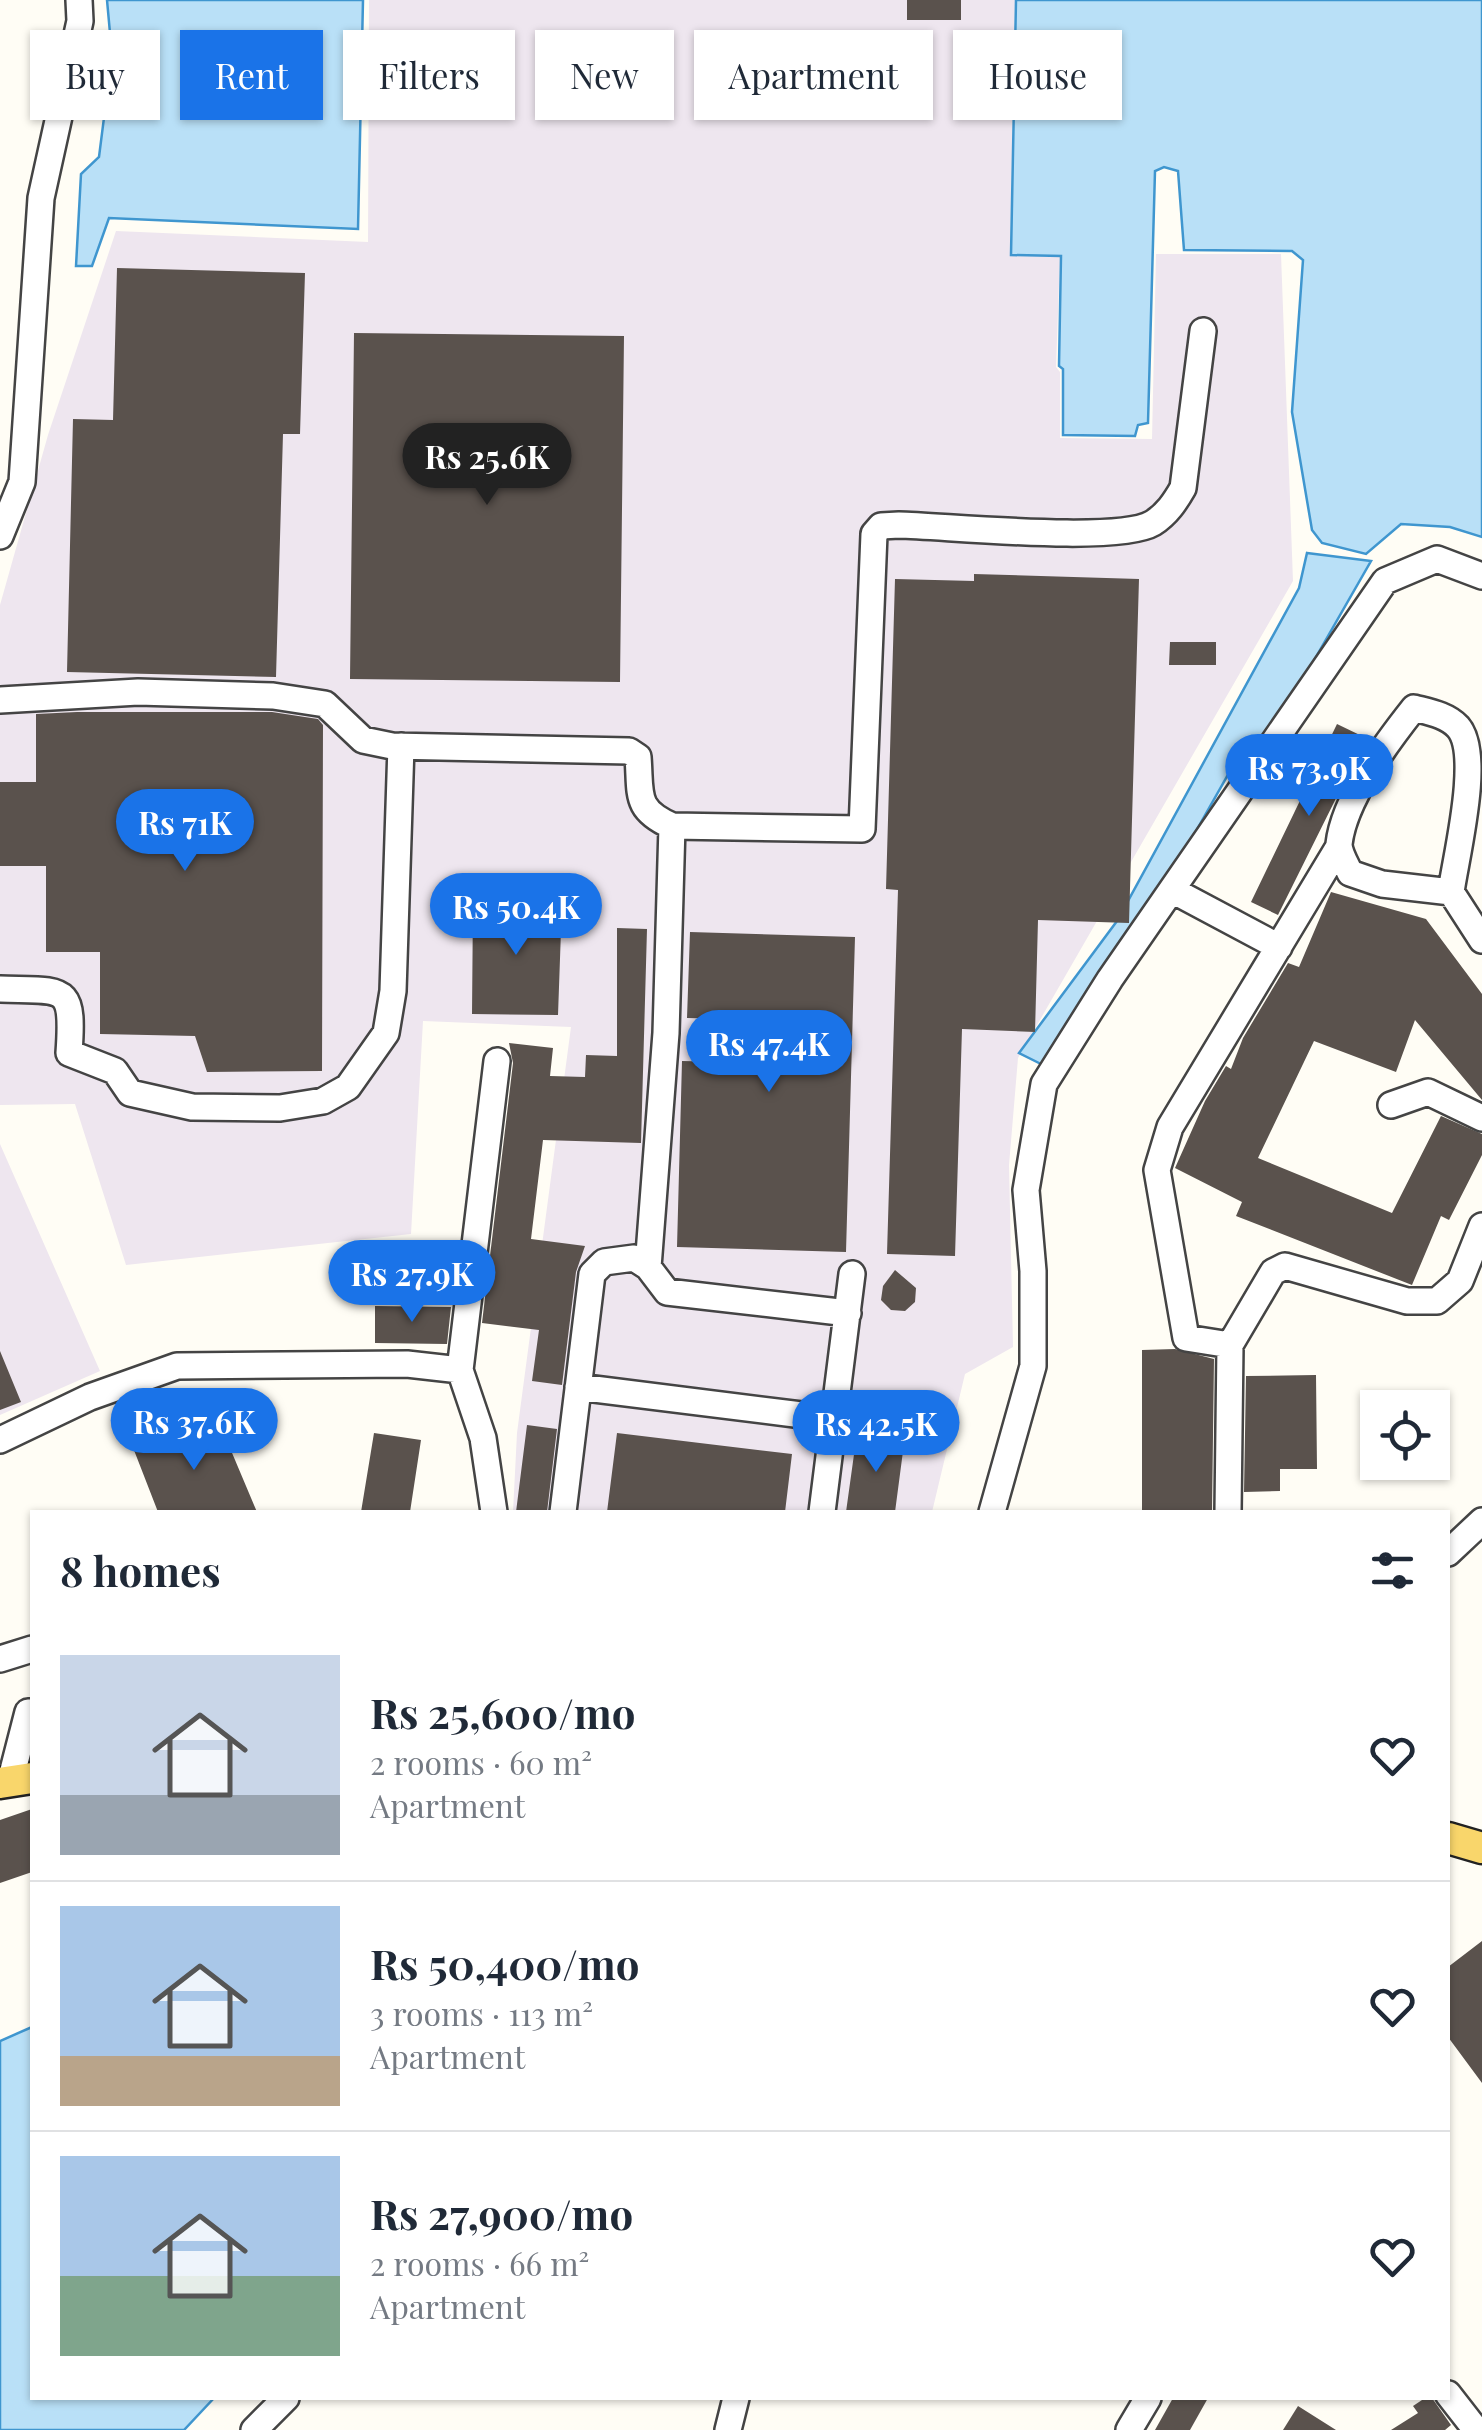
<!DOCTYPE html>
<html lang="en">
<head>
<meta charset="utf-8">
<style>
	body { margin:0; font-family:"Playfair Display",serif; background:#f6f6f7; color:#1f2937; height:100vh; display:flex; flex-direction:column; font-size:38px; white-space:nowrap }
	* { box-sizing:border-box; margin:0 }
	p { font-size:32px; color:#747a83 }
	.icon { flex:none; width:55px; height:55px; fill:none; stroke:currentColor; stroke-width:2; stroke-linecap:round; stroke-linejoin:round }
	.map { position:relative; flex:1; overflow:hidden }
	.details { position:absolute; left:30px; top:1510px; width:1420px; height:890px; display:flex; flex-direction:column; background:#fff; border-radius:0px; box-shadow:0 2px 8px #0004 }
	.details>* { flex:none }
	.top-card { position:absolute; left:30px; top:30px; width:1422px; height:90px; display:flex; gap:20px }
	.controls { position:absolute; left:1360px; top:1390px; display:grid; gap:20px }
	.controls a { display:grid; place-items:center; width:90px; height:90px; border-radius:0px; background:#fff; box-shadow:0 2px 8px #0004; font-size:50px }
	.price { position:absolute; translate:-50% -85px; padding:0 22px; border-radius:35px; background:#1a73e8; color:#fff; font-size:32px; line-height:65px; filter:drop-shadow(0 2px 5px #0008) }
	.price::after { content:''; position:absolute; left:50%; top:60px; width:30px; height:22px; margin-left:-15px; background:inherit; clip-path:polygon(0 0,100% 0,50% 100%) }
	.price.active { background:#222; color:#fff }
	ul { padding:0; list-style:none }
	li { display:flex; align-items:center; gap:30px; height:250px; padding:0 30px }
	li+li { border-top:2px solid #e0e1e3 }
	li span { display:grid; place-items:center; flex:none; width:280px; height:200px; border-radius:0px; color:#555 }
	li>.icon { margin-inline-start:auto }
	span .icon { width:120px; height:120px; fill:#fffc; stroke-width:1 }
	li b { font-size:42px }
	h2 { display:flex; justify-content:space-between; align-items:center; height:120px; padding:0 30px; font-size:42px }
	.tag { padding:0 35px; border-radius:0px; background:#fff; box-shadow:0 2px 8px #0004; font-size:35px; line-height:90px }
	.tag.active { background:#1a73e8; color:#fff }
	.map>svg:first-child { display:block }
</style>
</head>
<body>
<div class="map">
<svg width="1482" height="2430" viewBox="0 0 1482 2430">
	<rect width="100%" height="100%" fill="#fffdf5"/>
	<!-- industrial -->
	<path fill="#eee6ef" d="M369,0H1015L1010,255L1060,256L1056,367L1060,372V438L1152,439L1156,254H1281L1293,581L1018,1058L1009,1165L1013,1347L965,1374L932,1512H513L517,1433L571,1027L423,1021L411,1234L126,1265L75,1104L0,1105V605L48,435L116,231L368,242Z
		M0,1144L100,1371L0,1415Z"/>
	<!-- water -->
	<path fill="#b9e0f7" stroke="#3f96cf" stroke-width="2.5" d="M107,0H363L358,229L109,218L92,266H76L81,174L99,157L112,55Z
		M1016,0H1482V537L1450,527L1401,524L1366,554L1322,543L1312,530L1292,412L1303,260L1292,251L1184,250L1178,171L1164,167L1155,171L1148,423L1138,425L1135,436L1063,435V369L1059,366L1061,256L1011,255Z
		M1307,553L1371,561L1269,739L1238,757L1127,953L1041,1064L1019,1053L1117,921L1299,588Z
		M32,2027V2398H214L184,2430H0V2041Z"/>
	<!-- building -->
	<path fill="#5a524d" d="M907,0H961V20H907Z
		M117,268L305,273L300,434H283L276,677L67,672L73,419L113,420Z
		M354,333L624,336L620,682L350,679Z
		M974,574L1139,579L1129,923L1038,920L1035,1032L962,1029L955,1256L887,1254L898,890L886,889L895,579L974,581Z
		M1170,642H1216V665H1169Z
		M77,712H272L318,719L323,725L322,1071L207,1072L195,1036L100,1034V952H46V866H0V782H36V714Z
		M1337,724L1366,738L1278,915L1251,902Z
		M1331,892L1426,919L1482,994V1100L1415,1020L1396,1072L1314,1041L1258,1158L1392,1213L1441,1116L1482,1134V1155L1449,1220L1441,1216L1412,1285L1236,1216L1242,1202L1175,1168L1205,1101L1226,1066L1231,1069L1243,1038L1288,963L1299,967Z
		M473,901L562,902L558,1015L472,1014Z
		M617,928L647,929L641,1143L543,1140L531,1239L585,1246L576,1272L562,1385L532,1381L539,1330L482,1323L513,1063L509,1043L553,1048L550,1076L585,1077L586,1055L617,1056Z
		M690,932L855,937L846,1252L677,1247L682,1061L723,1062L725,1019L687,1018Z
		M895,1270L916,1288L915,1302L905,1311L891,1310L881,1300L883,1286Z
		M375,1306L451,1307L447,1344L375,1343Z
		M1175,1349L1214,1359L1212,1512H1142V1350Z
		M0,1351L21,1402L0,1410Z
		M1316,1375L1317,1469H1280V1491L1244,1492L1246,1376Z
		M219,1422L257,1512H158L132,1445L165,1432L170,1443Z
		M527,1425L557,1429L547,1512H516Z
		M374,1433L421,1440L410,1512H361Z
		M617,1433L792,1454L785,1512H607Z
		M880,1433L905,1436L895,1512H846L856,1440L879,1443Z
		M32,1809V1872L0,1883V1820Z
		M1482,1941V2083L1448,2037V1967Z
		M1173,2398H1208L1190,2430H1155Z
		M1425,2398H1432L1451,2425L1445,2430H1391L1418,2413L1413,2406Z
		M1298,2406L1336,2430H1283Z"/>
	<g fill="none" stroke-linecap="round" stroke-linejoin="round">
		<defs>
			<path id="minor" d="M0,536L22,482L41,198L80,21L79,0
				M0,700L138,692L273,696L325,704L363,740L392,746L629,751L638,757C641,795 634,809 672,826
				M1172,890L1279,947
				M1451,892L1382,884L1350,873C1346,864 1339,853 1339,844C1344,799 1387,742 1414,708C1429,712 1447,715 1458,727C1482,754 1456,856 1451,892L1482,940
				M0,989C66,991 74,983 69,1053L115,1071L130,1093L192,1107L280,1108L323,1101L348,1087L386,1033L393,991L401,746
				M1391,1105L1428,1092L1482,1118
				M648,1267L666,1033L672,826L862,829L874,534L881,526L899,525C947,526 1118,544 1153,523C1167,514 1175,502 1183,488L1203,331
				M1230,1345L1186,1338L1157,1170L1170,1127L1338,848
				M460,1370L497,1061
				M578,1387L834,1419
				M0,1440L90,1397L177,1366L407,1364L460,1370L483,1438L494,1512
				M563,1512L592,1274L604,1262L634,1258L648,1267L667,1292L848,1313
				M822,1512L852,1274
				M992,1512L1033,1366V1271L1026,1190L1044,1084L1110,979L1385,581L1437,559L1482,576
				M1228,1512L1230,1345L1273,1272L1285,1266L1407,1301H1437L1460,1281L1482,1226
				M1448,1553L1482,1521
				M0,1659L32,1649
				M10,1782L28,1712H32
				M1448,2394L1476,2430
				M254,2430L286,2398
				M728,2430L736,2398
				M1129,2430L1148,2398"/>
			<path id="major" d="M0,1783L32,1778
				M1448,1838L1482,1848"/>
		</defs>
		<!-- minor casing -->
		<use href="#minor" stroke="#444" stroke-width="30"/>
		<!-- major casing -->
		<use href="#major" stroke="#222" stroke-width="35"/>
		<!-- minor -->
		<use href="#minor" stroke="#fff" stroke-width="25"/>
		<!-- major -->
		<use href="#major" stroke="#f9d66b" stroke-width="30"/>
	</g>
</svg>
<div class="controls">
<a><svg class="icon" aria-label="locate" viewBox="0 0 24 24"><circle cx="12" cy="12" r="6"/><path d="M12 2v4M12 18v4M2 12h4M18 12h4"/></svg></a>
</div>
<b class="price active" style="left:487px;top:508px">Rs 25.6K</b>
<b class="price" style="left:1309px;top:819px">Rs 73.9K</b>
<b class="price" style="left:185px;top:874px">Rs 71K</b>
<b class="price" style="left:516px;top:958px">Rs 50.4K</b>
<b class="price" style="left:769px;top:1095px">Rs 47.4K</b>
<b class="price" style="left:412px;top:1325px">Rs 27.9K</b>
<b class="price" style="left:194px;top:1473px">Rs 37.6K</b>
<b class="price" style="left:876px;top:1475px">Rs 42.5K</b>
<div class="top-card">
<a class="tag">Buy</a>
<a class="tag active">Rent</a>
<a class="tag">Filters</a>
<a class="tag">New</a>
<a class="tag">Apartment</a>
<a class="tag">House</a>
</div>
<section class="details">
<h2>8 homes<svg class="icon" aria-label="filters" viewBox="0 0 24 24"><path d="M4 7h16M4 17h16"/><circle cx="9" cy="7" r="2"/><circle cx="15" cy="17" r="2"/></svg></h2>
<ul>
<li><span style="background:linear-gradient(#c9d6e8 70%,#9aa5b1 0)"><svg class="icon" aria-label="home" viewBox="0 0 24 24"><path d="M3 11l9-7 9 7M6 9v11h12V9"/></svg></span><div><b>Rs 25,600/mo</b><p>2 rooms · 60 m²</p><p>Apartment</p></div><svg class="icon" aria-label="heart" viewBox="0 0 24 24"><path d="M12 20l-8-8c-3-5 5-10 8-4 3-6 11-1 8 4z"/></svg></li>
<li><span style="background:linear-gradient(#a9c7e8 75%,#b9a48a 0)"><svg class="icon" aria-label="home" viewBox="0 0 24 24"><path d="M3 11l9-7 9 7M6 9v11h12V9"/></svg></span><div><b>Rs 50,400/mo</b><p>3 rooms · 113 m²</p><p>Apartment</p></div><svg class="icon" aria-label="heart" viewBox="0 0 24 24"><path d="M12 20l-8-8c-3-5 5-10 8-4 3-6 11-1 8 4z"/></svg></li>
<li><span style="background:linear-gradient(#a9c7e8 60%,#7fa58c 0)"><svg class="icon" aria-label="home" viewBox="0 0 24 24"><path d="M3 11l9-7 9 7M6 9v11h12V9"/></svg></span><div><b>Rs 27,900/mo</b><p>2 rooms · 66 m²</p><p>Apartment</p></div><svg class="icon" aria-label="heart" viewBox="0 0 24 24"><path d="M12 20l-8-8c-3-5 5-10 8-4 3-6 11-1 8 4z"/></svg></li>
</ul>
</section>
</div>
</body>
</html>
